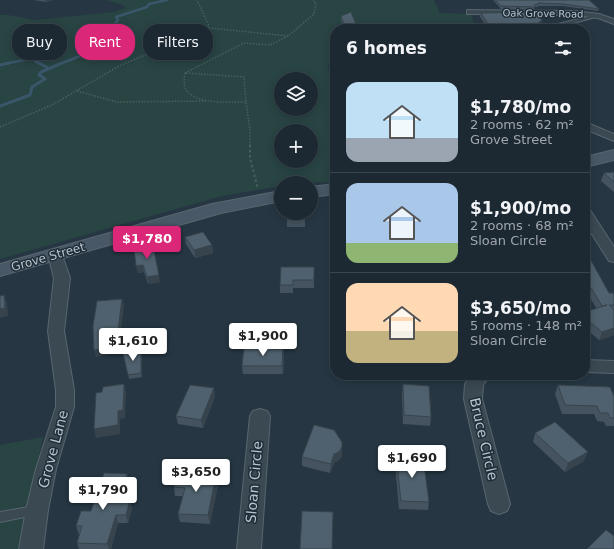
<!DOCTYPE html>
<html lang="en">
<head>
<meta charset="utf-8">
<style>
	body { margin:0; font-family:"DejaVu Sans",sans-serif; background:#29353e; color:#f1f3f6; height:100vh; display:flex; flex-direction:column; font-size:15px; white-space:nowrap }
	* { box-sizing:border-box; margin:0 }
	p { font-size:13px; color:#a0a6ac }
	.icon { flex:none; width:22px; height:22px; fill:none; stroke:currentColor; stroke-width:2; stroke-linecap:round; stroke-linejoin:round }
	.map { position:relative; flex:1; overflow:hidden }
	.sheet { position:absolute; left:330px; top:24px; width:260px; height:356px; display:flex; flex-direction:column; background:#1c2932; border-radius:16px; box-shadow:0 2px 10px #0003,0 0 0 1px #3a454d }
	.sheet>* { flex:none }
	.top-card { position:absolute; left:12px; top:24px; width:258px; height:36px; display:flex; gap:8px }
	.fabs { position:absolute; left:274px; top:72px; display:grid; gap:8px }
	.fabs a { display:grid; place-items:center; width:44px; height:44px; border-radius:50%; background:#1c2932; box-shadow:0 2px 10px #0003,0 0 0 1px #3a454d; font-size:20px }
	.price { position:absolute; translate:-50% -34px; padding:0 9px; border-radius:4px; background:#fff; color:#222; font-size:13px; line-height:26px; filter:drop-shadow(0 1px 2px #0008) }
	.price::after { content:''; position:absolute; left:50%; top:24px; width:12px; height:9px; margin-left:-6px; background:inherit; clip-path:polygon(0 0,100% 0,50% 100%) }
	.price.active { background:#db2777; color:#fff }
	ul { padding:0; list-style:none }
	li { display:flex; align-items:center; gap:12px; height:100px; padding:0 16px }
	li+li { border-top:1px solid #3a454d }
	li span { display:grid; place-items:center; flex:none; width:112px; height:80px; border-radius:12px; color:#555 }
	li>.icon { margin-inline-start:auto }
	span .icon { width:48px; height:48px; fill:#fffc; stroke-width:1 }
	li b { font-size:17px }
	h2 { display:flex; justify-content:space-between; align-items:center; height:48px; padding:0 16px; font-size:17px }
	.chip { padding:0 14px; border-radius:16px; background:#1c2932; box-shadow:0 2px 10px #0003,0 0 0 1px #3a454d; font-size:14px; line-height:36px }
	.chip.active { background:#db2777; color:#fff }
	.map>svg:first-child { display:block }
</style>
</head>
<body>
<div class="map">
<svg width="614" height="549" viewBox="0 0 614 549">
	<rect width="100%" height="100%" fill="#263743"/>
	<!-- green -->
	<path fill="#284443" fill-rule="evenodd" d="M106,0H434L440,13L471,14L475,26L361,24L337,27L335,29L328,68L335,74V147L329,160L334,182L281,183V186L222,196L0,259V15C13,14 23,19 35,20L114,12L126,8L123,5ZM281,79H311V109H281ZM281,131H311V161H281Z
		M43,437L19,549H0V445Z"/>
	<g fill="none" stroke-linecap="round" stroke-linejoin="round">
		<!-- stream-far1 -->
		<path stroke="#3a566a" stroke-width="2.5" d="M4,64L35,58
			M41,64L36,62L35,58L44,51L46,43L42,36L43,28
			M60,64L85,54L88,51L129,37L130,36L125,32L126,30L113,26L118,20L116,17L147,7L149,4L167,0"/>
		<!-- stream -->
		<path stroke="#3a566a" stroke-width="3" d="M39,63L48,68
			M0,65L9,63
			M0,106L30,95L32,87L45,79L39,75L41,72L62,63"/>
		<defs>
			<path id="lane" d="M595,15L596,17C583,20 558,29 546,25L548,24H558Z
				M35,506L39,508L40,511L39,514L0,522V512Z"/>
			<path id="street" d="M467,10L574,11L599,14L614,19V24L598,18L574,15L470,14H467Z
				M585,122L614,134V141L585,129Z
				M585,209L590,210L614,247V262L609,261L585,223Z
				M55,251L60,252L62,255L70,278L64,331L74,390V407L56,469L48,510L43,549H19L26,510L36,469L56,407V390L48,331L54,278L48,255L50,252Z
				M585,360L614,361V373L585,372Z
				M471,375H490L483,385L482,399L510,504L507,511L499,514L491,511L488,504L464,399L465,384Z
				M260,409L267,411L270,416L261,549H237L250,416L253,411Z"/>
			<path id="secondary" d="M614,150V160L585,167V157Z
				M335,184V194L311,197V187Z
				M281,191V201L221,213L0,276V264L212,204Z"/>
		</defs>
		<!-- lane casing -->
		<use href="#lane" stroke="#596670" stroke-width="2"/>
		<!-- street casing -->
		<use href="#street" stroke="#596670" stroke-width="2"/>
		<!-- secondary casing -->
		<use href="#secondary" stroke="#596670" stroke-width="2"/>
		<!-- path-far1 -->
		<path stroke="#47605f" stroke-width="1.5" stroke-dasharray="1.5 1.5" stroke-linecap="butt" d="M209,28L288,36
			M185,73C184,79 183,86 187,91C198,105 231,102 246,102L250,130V146
			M185,73L244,43L270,45L288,36L314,14L316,3L312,0
			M186,73L244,77L246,102
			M77,91L117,102L207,101
			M0,127L52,105L119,66L207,29L209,26L197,0"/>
		<!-- path -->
		<path stroke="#47605f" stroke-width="2" stroke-dasharray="2.5 2.5" stroke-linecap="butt" d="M250,145V158L258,189"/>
		<!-- lane -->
		<use href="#lane" fill="#3b4953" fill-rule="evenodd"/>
		<!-- street -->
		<use href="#street" fill="#3b4953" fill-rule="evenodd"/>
		<!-- secondary -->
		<use href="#secondary" fill="#495866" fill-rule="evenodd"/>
	</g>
	<!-- wall -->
	<path fill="#44535f" d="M33,0H52L46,2Z
		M493,0H589L599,9L598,11L563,6H538V7H535L534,9H501Z
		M481,13L542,20L541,24L534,29H491L488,28L480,17Z
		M341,16L358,29H344L341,20Z
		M407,24L470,29H407Z
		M614,172V192L601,181L604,173Z
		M305,213V227H287V219Z
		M185,237L212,245L213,253L195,258L186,244Z
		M134,249L160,282L148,284L144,272L138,273Z
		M585,255L609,293L614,295V335L599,340L585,328V312L597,309L585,290Z
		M314,267V288H293V293H280V285Z
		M141,348L142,353V377L129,379L123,353Z
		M284,357L283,374H243L242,366Z
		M403,384L431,417L430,426L403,424L402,393Z
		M558,385L614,396V426H606L604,422L597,421L594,414H562L555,394Z
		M215,396L203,428L178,424L176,416Z
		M535,433L584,461L565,472L533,442Z
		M342,456L339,460L334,463L330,473L302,466V457Z
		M396,456L429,502L428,510L399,509L395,465Z
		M127,474L129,482L124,500L132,509L128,523H118L111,549H79L77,543L79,535L76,526L91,511Z
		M218,485L210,524L180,522L178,514L183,496H175L174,487Z"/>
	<!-- shaded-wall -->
	<path fill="#37444d" d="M45,0H52L46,2Z
		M542,20L541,24L534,29H513Z
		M212,245L213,253L195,258L194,250Z
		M143,265L144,272L138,273L136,266Z
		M159,275L160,282L148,284L147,277Z
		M4,295L7,303L8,316L0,318V309Z
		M122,299L124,305L118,353L96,357L94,350Z
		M614,328V335L599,340L602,332Z
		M141,348L142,353V377L141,373Z
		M283,349L284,357L283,374L282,366Z
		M124,384L126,392L125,418L120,419V434L96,438L94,429Z
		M214,388L215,396L203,428L201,420Z
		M342,447V456L339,460L334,463L330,473L331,464L334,454Z
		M588,452L584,461L565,472L568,463Z
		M127,474L129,482L121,509L119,500Z
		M216,476L218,485L210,524L208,515Z
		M130,500L132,509L128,523L126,515Z
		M116,515L118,523L111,549H109L107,544Z"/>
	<!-- building -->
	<path fill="#4f616e" stroke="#37444d" d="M495,0H589L599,9L564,4L538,3V4L534,5L535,7L501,6Z
		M351,12L358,29H346L341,16Z
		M538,12L542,20L534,26L513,29H500L488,24L481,13Z
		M407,24H468L470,29H418Z
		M614,172V182L604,173Z
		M287,213H305V219H287Z
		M203,232L212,245L194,250L185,237Z
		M153,246L159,275L147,277L143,265L136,266L134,249Z
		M585,255H588L609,293H613L614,295V305H609L614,310V328L602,332L585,318V312L607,305L602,306L587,281H585Z
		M281,267H314V280H293V285H280Z
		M4,295L5,308L0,309V296Z
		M122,299L116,346L94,350L93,326L97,301Z
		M141,348V373L128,375L123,353Z
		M244,348L283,349L282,366H242Z
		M124,384L123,410L118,411V425L94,429L96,393L102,392L103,387Z
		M403,384L429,386L431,417L404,415Z
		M190,385L214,388L201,420L176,416Z
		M558,385L610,387L614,396V418H610L608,413H600L597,406L565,405Z
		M555,422L588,452L568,463L535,433Z
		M314,425L334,430L342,442V447L339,452L334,454L331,464L302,457Z
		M396,456L423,457L429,502L401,501Z
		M104,473L127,474L119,500H130L126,515H116L107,544L77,543L82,526H76L81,511H91Z
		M177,474L216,476L208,515L178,514L185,488L174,487Z
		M302,511L333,512L332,549H300Z
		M606,530L614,536V549H587Z"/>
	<g text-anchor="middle" stroke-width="3" stroke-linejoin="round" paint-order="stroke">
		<!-- far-street labels -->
		<g font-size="10" fill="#b8c3cd" stroke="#1f2e38">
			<text transform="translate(543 13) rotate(1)" y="4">Oak Grove Road</text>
		</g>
		<!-- street labels -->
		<g font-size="12" fill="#b8c3cd" stroke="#1f2e38">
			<text transform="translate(48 257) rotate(-16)" y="4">Grove Street</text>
		</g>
		<!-- near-street labels -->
		<g font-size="14" fill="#b8c3cd" stroke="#1f2e38">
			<text transform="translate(484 439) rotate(77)" y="5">Bruce Circle</text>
			<text transform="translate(53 449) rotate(-75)" y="5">Grove Lane</text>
			<text transform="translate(254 482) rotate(-85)" y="5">Sloan Circle</text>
		</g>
	</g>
</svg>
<div class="fabs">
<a><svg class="icon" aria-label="layers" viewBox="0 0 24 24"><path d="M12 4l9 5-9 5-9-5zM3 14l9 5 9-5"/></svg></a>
<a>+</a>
<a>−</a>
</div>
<b class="price active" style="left:147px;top:260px">$1,780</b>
<b class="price" style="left:263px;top:357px">$1,900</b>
<b class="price" style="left:133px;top:362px">$1,610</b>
<b class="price" style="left:412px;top:479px">$1,690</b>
<b class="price" style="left:196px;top:493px">$3,650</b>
<b class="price" style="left:103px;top:511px">$1,790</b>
<div class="top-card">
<a class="chip">Buy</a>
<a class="chip active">Rent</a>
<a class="chip">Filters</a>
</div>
<section class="sheet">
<h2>6 homes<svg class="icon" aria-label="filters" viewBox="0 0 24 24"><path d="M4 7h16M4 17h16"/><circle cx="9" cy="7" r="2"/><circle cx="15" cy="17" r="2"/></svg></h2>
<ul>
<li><span style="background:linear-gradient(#bfe0f5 70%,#9aa5b1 0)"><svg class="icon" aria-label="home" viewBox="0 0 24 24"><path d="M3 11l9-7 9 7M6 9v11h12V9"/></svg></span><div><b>$1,780/mo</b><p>2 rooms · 62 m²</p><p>Grove Street</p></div></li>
<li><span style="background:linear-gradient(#a9c7e8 75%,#8fb573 0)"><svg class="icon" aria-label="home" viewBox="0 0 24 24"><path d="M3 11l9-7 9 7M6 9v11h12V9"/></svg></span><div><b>$1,900/mo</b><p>2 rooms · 68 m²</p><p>Sloan Circle</p></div></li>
<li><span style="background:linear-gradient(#ffd9b3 60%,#c2b280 0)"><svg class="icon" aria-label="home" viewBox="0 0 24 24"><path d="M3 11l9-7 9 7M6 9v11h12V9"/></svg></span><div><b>$3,650/mo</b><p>5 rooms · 148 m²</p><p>Sloan Circle</p></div></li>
</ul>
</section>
</div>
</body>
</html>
